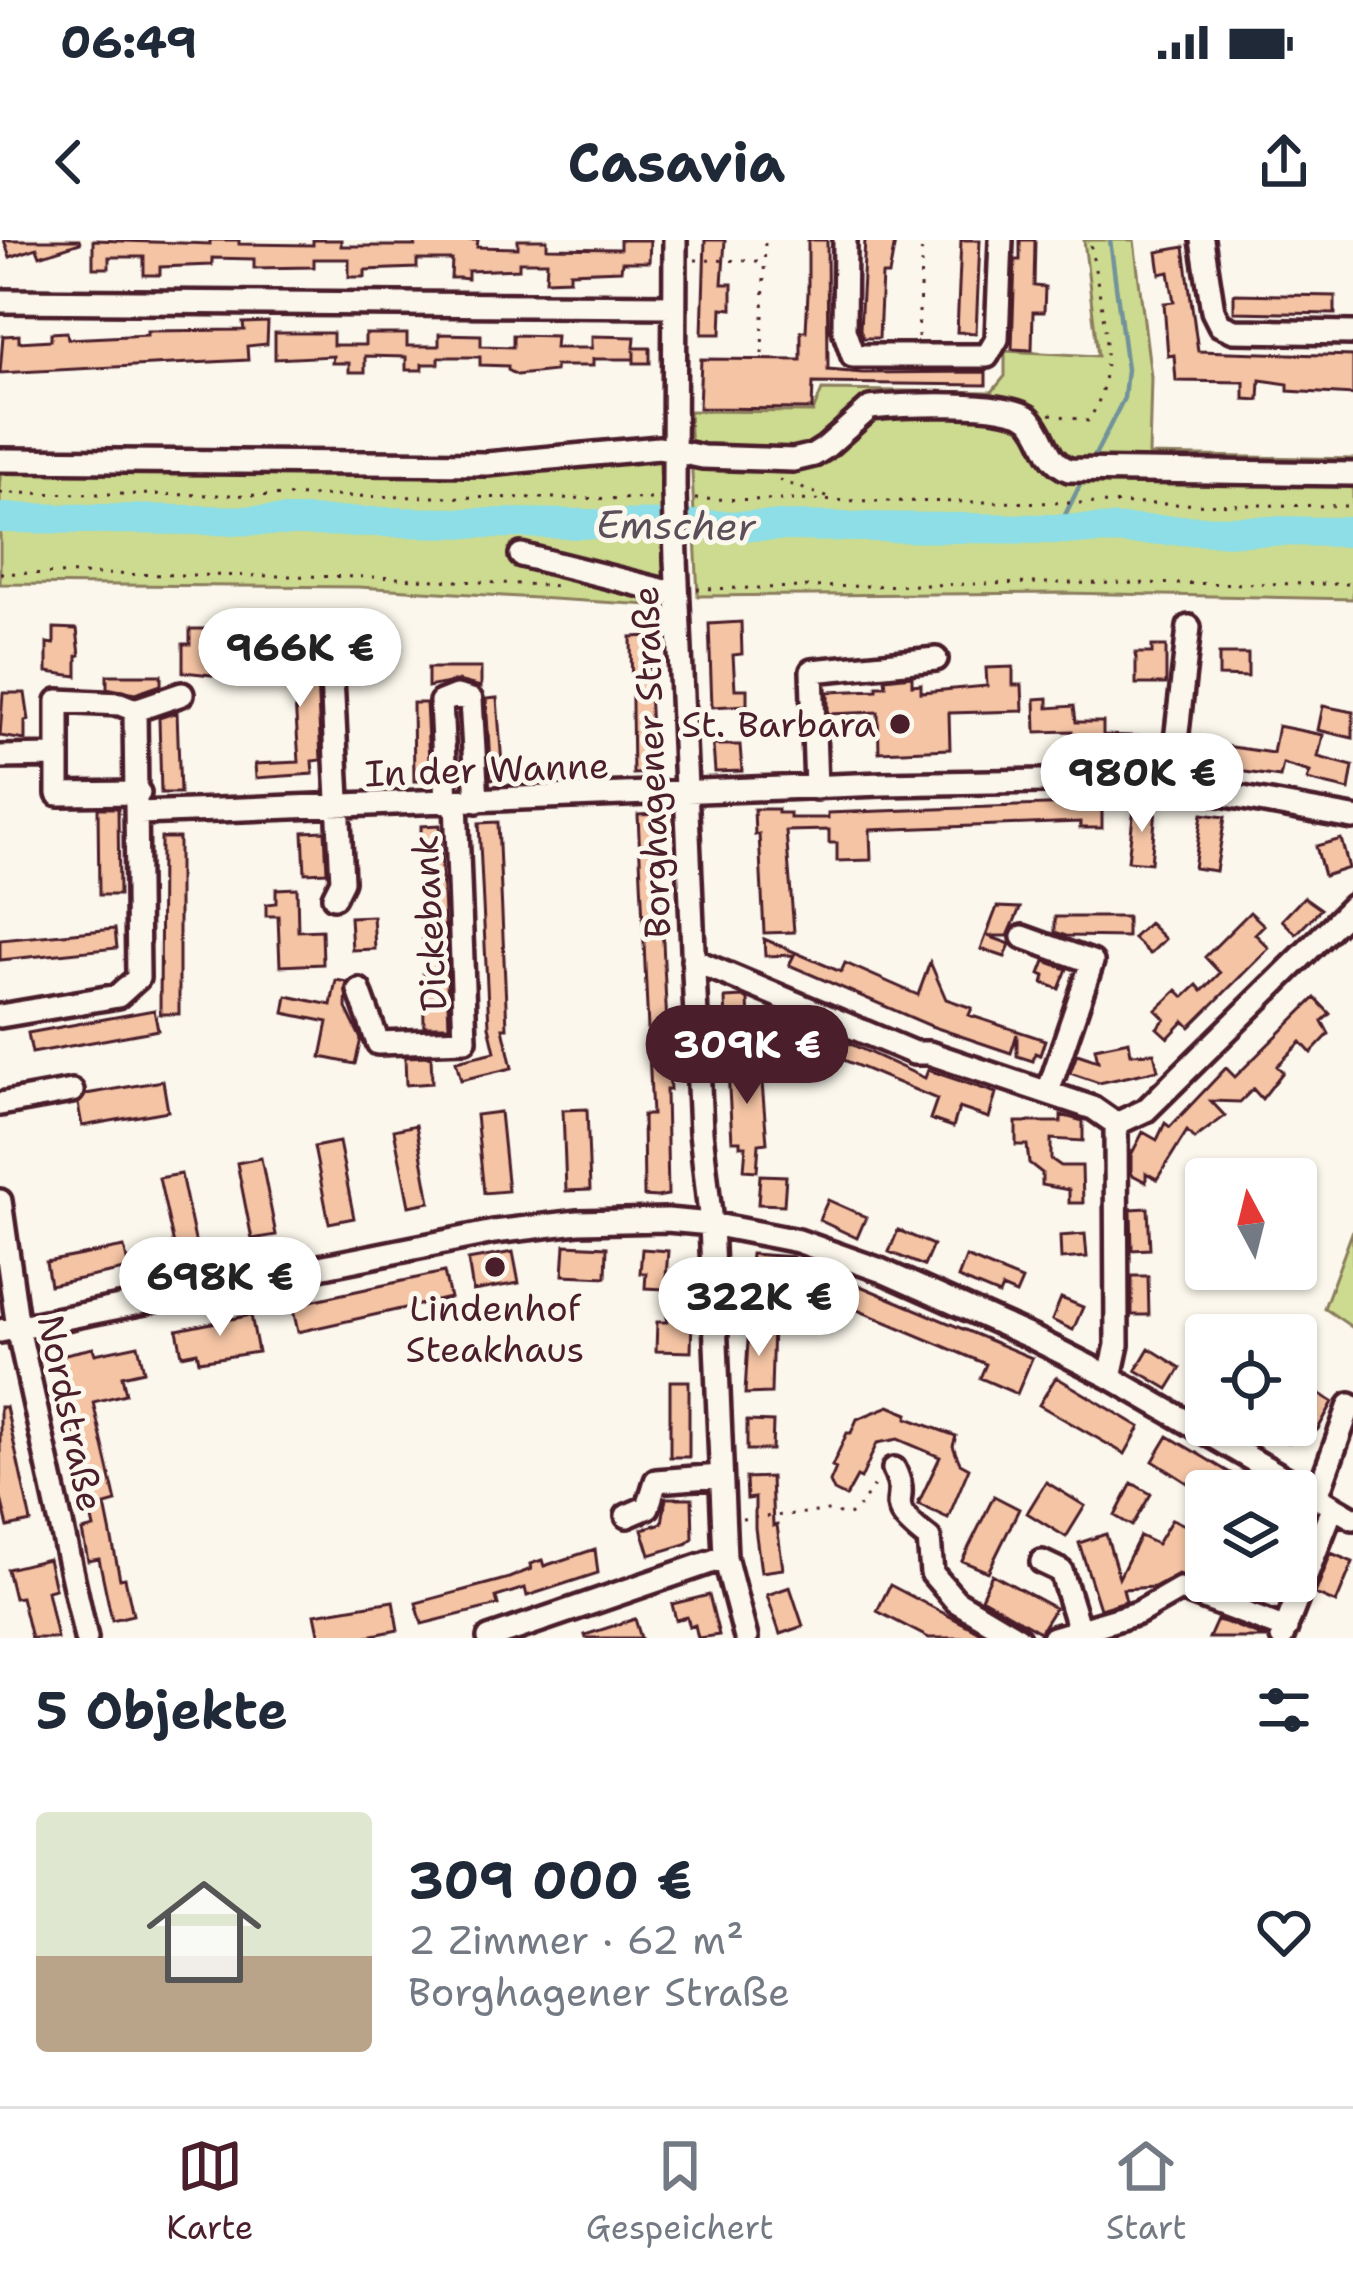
<!DOCTYPE html>
<html lang="de">
<head>
<meta charset="utf-8">
<style>
	body { margin:0; font-family:"Shantell Sans",sans-serif; background:#f2f2f3; color:#1f2937; height:100vh; display:flex; flex-direction:column; font-size:45px; white-space:nowrap }
	* { box-sizing:border-box; margin:0 }
	p { font-size:39px; color:#747a83 }
	.icon { flex:none; width:66px; height:66px; fill:none; stroke:currentColor; stroke-width:2; stroke-linecap:round; stroke-linejoin:round }
	.map { position:relative; height:1398px; overflow:hidden }
	.drawer { display:flex; flex-direction:column; background:#fff; flex:1 }
	.drawer>* { flex:none }
	.needle { width:78px; rotate:353deg }
	.tools { position:absolute; left:1185px; top:918px; display:grid; gap:24px }
	.tools a { display:grid; place-items:center; width:132px; height:132px; border-radius:12px; background:#fff; box-shadow:0 3px 9px #0004; font-size:60px }
	.price { position:absolute; translate:-50% -102px; padding:0 27px; border-radius:42px; background:#fff; color:#222; font-size:39px; line-height:78px; filter:drop-shadow(0 3px 6px #0008) }
	.price::after { content:''; position:absolute; left:50%; top:72px; width:36px; height:27px; margin-left:-18px; background:inherit; clip-path:polygon(0 0,100% 0,50% 100%) }
	.price.current { background:#4a1f2b; color:#fff }
	ul { padding:0; list-style:none }
	li { display:flex; align-items:center; gap:36px; height:300px; padding:0 36px }
	li+li { border-top:3px solid #e0e1e3 }
	li span { display:grid; place-items:center; flex:none; width:336px; height:240px; border-radius:12px; color:#555 }
	li>.icon { margin-inline-start:auto }
	span .icon { width:144px; height:144px; fill:#fffc; stroke-width:1 }
	li b { font-size:51px }
	h2 { display:flex; justify-content:space-between; align-items:center; height:144px; padding:0 36px; font-size:51px }
	.status { display:flex; justify-content:space-between; align-items:center; height:84px; padding:0 60px; background:#fff; direction:ltr }
	.status svg { height:33px; fill:currentColor }
	header { display:flex; justify-content:space-between; align-items:center; height:156px; padding:0 36px; background:#fff; font-size:54px; font-weight:700 }
	.tab-bar { display:flex; justify-content:space-around; align-items:center; height:168px; border-top:3px solid #e0e1e3; background:#fff; font-size:33px; color:#747a83 }
	.tab-bar a { display:grid; justify-items:center; gap:6px }
	.tab-bar .current { color:#4a1f2b }
	.map>svg:first-child { display:block }
</style>
</head>
<body>
<div class="status"><b>06:49</b><svg viewBox="0 0 49 12"><path d="M0 12V9h3v3zM5 12V6h3v6zM10 12V3h3v9zM15 12V0h3v12zM26 1h20v11H26zM47 4h2v5h-2z"/></svg></div>
<header><svg class="icon" aria-label="back" viewBox="0 0 24 24"><path d="M15 5l-7 7 7 7"/></svg>Casavia<svg class="icon" aria-label="share" viewBox="0 0 24 24"><path d="M12 15V3M7 8l5-5 5 5M5 13v7h14v-7"/></svg></header>
<div class="map">
<svg width="1353" height="1398" viewBox="0 0 1353 1398">
	<rect width="100%" height="100%" fill="#fbf7ec"/>
	<filter id="ink" filterUnits="userSpaceOnUse"><feTurbulence type="fractalNoise" baseFrequency=".00833" numOctaves="2"/><feDisplacementMap in="SourceGraphic" scale="24" xChannelSelector="R" yChannelSelector="G"/><feConvolveMatrix kernelMatrix="1 2 1 2 8 2 1 2 1" color-interpolation-filters="sRGB"/></filter>
	<g filter="url(#ink)">
		<!-- green -->
		<path fill="#ccdb8f" stroke="#8b7d5d" stroke-width="3" d="M1084,0H1134L1151,137L1149,215L1353,219V359L1063,353L698,356L689,171L813,172L822,150L992,152L1005,136V111L1098,116Z
			M659,201L665,366L359,347L0,344V213L469,217Z
			M1353,990V1088L1324,1068Z"/>
		<g fill="none" stroke-linecap="round" stroke-linejoin="round">
			<!-- stream -->
			<path stroke="#72929b" stroke-width="4.5" d="M1090,225L1124,158L1127,129L1110,0
				M1058,289L1085,235"/>
			<!-- river -->
			<path stroke="#8ddee6" stroke-width="30" d="M0,278L1353,292"/>
		</g>
		<!-- building -->
		<path fill="#f4c4a4" stroke="#4a1f2b" stroke-width="3" d="M4,0H79L80,3L40,16L37,8L10,17Z
			M93,0L210,4V0H239V4L313,5V0H341V6H415V0H478L477,7L518,8V0H547V8L620,9V0H650L649,22H622L621,30L570,32V39L546,40L547,22H519V29L468,31V39L459,38H451L452,20H417V28L365,30V37H349V19H314V27L254,28V19L212,18V25L160,27V35H144V17H109V28H93Z
			M705,0H725L722,44H732V69L722,68L721,94H702Z
			M808,0H827L828,130L863,133L986,132V145L813,143L812,169L699,168L701,119L801,120V91H806L808,53Z
			M865,0L895,2L889,35H882L879,98H863L860,89Z
			M961,0H980L976,93L957,92Z
			M1020,0H1035L1034,46L1045,47L1044,72H1033L1032,110L1012,109L1015,20H1020Z
			M1184,7L1198,111L1353,116V155L1288,151V144L1260,140L1259,160L1244,159V142L1176,141L1174,115L1168,116L1164,63L1174,62L1169,32L1160,34L1157,12Z
			M1234,54L1335,56V74L1234,72Z
			M268,82L267,104L247,106L248,120L0,133L3,96L19,95V102L51,100V93L67,92L68,99L108,97L147,95V91L244,90L243,83Z
			M275,93H333V105H365V94H407V106H439V94L481,95V106L513,107V95L556,96L555,108H592V96L635,97L634,108H650V123H634V110V119H593V126H555V131L517,135L508,130V126L480,125V117H439V124H422V130H406V117L365,116V132H349V123H332L333,116L275,119Z
			M741,382L742,414L733,415L735,449H747V465L712,467L709,384Z
			M54,388L77,389L80,415L77,416V436L47,432V403L54,404Z
			M190,389H212L216,415L212,416V435L183,432V404H190Z
			M651,396L653,427L648,428L653,533L633,534L631,397Z
			M315,399L321,520L312,521L313,534L256,538L255,524L299,522L294,446L287,447L284,400Z
			M1152,406H1166V444H1136V413H1152Z
			M1219,414H1248V437L1219,436Z
			M1013,427V445H1022L1023,471L949,473L950,509L879,512L878,472L828,474V452L877,450V446H886L885,439L912,436V445L921,444V452L987,446L986,428Z
			M428,428H481V447L458,441L428,447Z
			M107,435H161V445L135,454L107,448Z
			M3,453H25L29,480L25,481V500L0,496Z
			M497,458L503,538L491,539L486,459Z
			M1048,458V468L1074,466L1076,482H1103V495L1161,497L1159,520L1071,517L1072,491L1036,492L1035,459Z
			M413,463H426L430,541H414Z
			M1323,466L1353,472V498L1318,490Z
			M177,472L180,553H161L159,478Z
			M1278,486L1323,495L1318,517L1353,526L1349,550L1307,540L1310,532L1283,524L1280,537L1189,524L1191,501L1273,513Z
			M713,505H740L742,531L715,532Z
			M1102,563V588H1080V582L870,590L871,620L837,621V603H829V590L786,591L794,692L764,693L759,594L755,595L754,569H778V573H790V578H828V573Z
			M1134,567L1156,569L1151,623L1128,621Z
			M98,568H118L119,655H99Z
			M657,574L670,850H666L668,955L657,957L644,956L643,875H652L638,575Z
			M1202,574L1225,577L1216,631L1194,628Z
			M498,582L507,788H503L512,828L461,840L456,821L495,812L489,786L479,583Z
			M440,585L449,786H424L421,586Z
			M325,591L327,632L305,633L303,592Z
			M161,598H179V774H160Z
			M1341,599L1349,628L1324,636L1316,606Z
			M297,648L298,691L322,690L323,724L280,726L278,676H266V664L276,663V649Z
			M1304,657L1321,669L1296,694L1282,680Z
			M997,667L1020,668L1008,696H988L1010,704L1005,717L981,709Z
			M1250,672L1264,685L1255,694L1269,708L1190,787L1184,781L1168,798L1157,788L1165,779L1156,770L1177,750L1184,757L1197,745L1202,751L1220,733L1205,717Z
			M373,676L375,709L352,710L350,677Z
			M1055,677H1127V697L1066,696L1055,692Z
			M1149,683L1165,699L1150,714L1133,698Z
			M115,689L117,708L0,720V700Z
			M764,699L841,732L845,723L918,755L930,722L946,759L972,768L969,775L1045,800L1040,815L1035,813L1033,821L1017,816V794L1011,813L931,786L789,725L794,715L765,716Z
			M1045,721L1067,729L1059,749L1043,743L1045,736L1040,734Z
			M336,740L347,742L346,768L361,799L355,824L321,817L328,782L284,773L287,756L331,765Z
			M743,757L748,760L749,783H726L725,758Z
			M1315,758L1330,774L1322,781L1329,794L1311,813L1301,802L1277,826L1283,832L1262,859L1253,849L1240,862L1211,861L1225,876L1194,899L1187,891L1157,939L1146,933V942L1131,934V915L1143,892L1157,900L1165,883L1170,887L1226,828L1235,837Z
			M154,770L158,790L32,813L28,793Z
			M801,788L815,794L822,791L925,838L928,830L996,853L989,878L959,868L953,887L930,879L937,859L796,800Z
			M1129,801L1131,814L1154,813L1158,830L1099,843L1070,833L1077,814L1098,821L1095,808Z
			M735,810L757,813L756,827L761,831L767,903L759,904L757,931L744,930L746,906H740V901H732L728,831H733Z
			M431,816L432,843L406,845L405,817Z
			M163,841L168,871L82,886L78,864L86,854Z
			M587,869L590,950L566,951L563,870Z
			M500,872L508,951L484,953L476,875Z
			M1061,875L1083,881V901L1051,899V919L1061,926H1082L1083,963H1069V950L1042,945V933L1029,923L1027,905H1016V882H1061Z
			M416,885L430,962L409,966L394,890Z
			M339,902L354,978L329,983L314,907Z
			M261,918L276,995L252,999L237,923Z
			M181,934L197,1010L176,1014L159,938Z
			M760,935L786,936L784,965L758,964Z
			M828,960L866,977L857,998L819,980Z
			M1148,968L1150,1009L1132,1010L1131,969Z
			M898,990L933,1005L924,1026L889,1012Z
			M1085,994L1087,1017L1061,1019L1060,996Z
			M565,1005L607,1007L606,1037L563,1035Z
			M124,1007L129,1029L50,1045L46,1022Z
			M642,1009L668,1011L665,1049L645,1048L646,1033H640Z
			M513,1012L519,1043L473,1051L468,1020Z
			M751,1014L793,1017L791,1040L749,1037Z
			M966,1017L1022,1040L1016,1054L1002,1048L999,1055L958,1038Z
			M444,1032L450,1058L298,1092L292,1065Z
			M834,1035L1032,1118L1017,1154L980,1138L986,1124L824,1056Z
			M1132,1036H1148L1149,1075H1132Z
			M1061,1058L1083,1067L1073,1090L1052,1080Z
			M251,1075L258,1112L199,1121L197,1112L182,1115L177,1090Z
			M667,1076L692,1077L691,1112L656,1111L657,1082H667Z
			M749,1083H773L771,1153L745,1154Z
			M138,1105L144,1131L122,1136L126,1154L93,1162L116,1262L105,1265L120,1339L125,1338L133,1375L112,1380L99,1319L88,1321L82,1291L94,1288L56,1116L93,1108L95,1114Z
			M1149,1108L1181,1128L1168,1149L1136,1130Z
			M1056,1137L1140,1187L1125,1214L1039,1165Z
			M670,1141H689V1217H670Z
			M1310,1148L1333,1162L1318,1189L1304,1202H1287L1257,1185H1296V1171Z
			M889,1166L908,1174L907,1178L956,1196L953,1206L956,1214L960,1223L969,1228L948,1278L918,1264L940,1217L898,1199L877,1203L861,1239L857,1237L846,1257L834,1251L830,1242L836,1228L832,1226L847,1193H851L857,1179Z
			M0,1167H6L31,1282L8,1287L0,1254Z
			M747,1181L773,1182L772,1210H747Z
			M1168,1196L1242,1240L1235,1251L1205,1254L1153,1221Z
			M771,1237L773,1286L777,1285L783,1329L761,1332L755,1288V1258L747,1259L746,1238Z
			M1046,1242L1085,1266L1066,1297L1027,1273Z
			M1132,1243L1151,1254L1132,1286L1115,1276Z
			M994,1256L1019,1269L988,1332L962,1321Z
			M666,1258H692L693,1298L686,1304L650,1315L642,1289L662,1283Z
			M1172,1279L1206,1295V1306L1193,1338L1178,1334L1154,1347L1123,1349L1126,1361L1100,1369L1079,1303L1106,1294L1119,1338L1140,1296L1157,1304Z
			M595,1309L598,1333L527,1356L525,1348L496,1357L498,1365L422,1384L416,1363L509,1338L531,1329L530,1324L542,1320L544,1326Z
			M1331,1313L1353,1322L1336,1363L1315,1354Z
			M48,1319L55,1349L47,1351L57,1398H31L21,1357L14,1358L7,1329Z
			M992,1334L1055,1368L1040,1392L981,1358Z
			M890,1345L970,1387L989,1398H929L877,1371Z
			M790,1347L803,1386L780,1394L767,1355Z
			M709,1355L719,1395L698,1398L695,1385L690,1387L687,1377L676,1380L672,1364Z
			M393,1361L398,1390L358,1398H320L315,1374Z
			M635,1379L641,1398H586L585,1395Z
			M1217,1380L1225,1382L1267,1398H1209Z"/>
		<g fill="none" stroke-linecap="round" stroke-linejoin="round">
			<defs>
				<path id="minor" d="M845,0L844,90L853,116H987L997,99L1001,0
					M1202,0L1213,71L1220,85L1234,91L1353,93
					M0,61L674,66
					M0,220L487,224L659,208L703,217L793,220L814,215L825,208L870,168C900,165 1010,159 1030,179C1047,197 1044,220 1069,230L1353,234
					M674,251L675,0
					M521,315L677,354
					M676,319L701,892L711,984L725,1317L746,1398
					M330,397L342,641L334,657
					M135,470L120,464L58,461V554L139,553
					M135,470L182,454
					M0,517L58,516
					M1171,545L1189,387
					M816,548L812,431L936,419
					M446,562L441,462L456,456L471,460L477,561
					M139,573L882,544L1096,540L1171,545L1353,578
					M1023,697L1092,722L1048,852
					M693,720L914,813H929L1093,868L1116,884
					M359,750L378,803L465,800L456,561
					M0,776L118,756L138,738L135,470
					M0,864L72,851
					M1116,884L1146,870L1353,666
					M0,961L18,1088L86,1398
					M0,1091L494,992L578,982L667,980L711,984L798,1001L880,1030L1033,1098L1110,1137L1353,1278
					M1110,1137L1117,1105L1116,884
					M894,1229C913,1267 877,1259 929,1299L932,1333L956,1361L1018,1398
					M1316,1259L1350,1165
					M627,1276L648,1267L656,1241L721,1236
					M1042,1322L1061,1331L1079,1390
					M1282,1397L1332,1269
					M489,1398L725,1317
					M1053,1398L1138,1373L1180,1349L1286,1389"/>
			</defs>
			<!-- minor casing -->
			<use href="#minor" stroke="#4a1f2b" stroke-width="30"/>
			<!-- path -->
			<path stroke="#4a1f2b" stroke-width="3" stroke-dasharray="3 9" stroke-linecap="butt" d="M695,20L763,21
				M918,97L922,0
				M762,114L765,0
				M1050,174L1088,181C1123,131 1098,57 1090,0
				M779,240L832,259
				M0,253L655,259
				M695,259L1353,266
				M0,333L375,337L562,346
				M697,349L1035,343L1353,344
				M1296,1145L1303,1137
				M742,1279L827,1271L848,1276L861,1265L876,1242"/>
			<!-- minor -->
			<use href="#minor" stroke="#fbf7ec" stroke-width="21"/>
			<defs>
				<path id="minor-bridge" d="M674,251L676,319"/>
			</defs>
			<!-- minor-bridge casing -->
			<use href="#minor-bridge" stroke="#4a1f2b" stroke-width="30" stroke-linecap="butt"/>
			<!-- minor-bridge -->
			<use href="#minor-bridge" stroke="#fbf7ec" stroke-width="21"/>
		</g>
	</g>
	<!-- markers -->
	<g fill="#4a1f2b" stroke="#fbf7ec" stroke-width="4.5">
		<circle cx="900" cy="484" r="12"/>
		<circle cx="495" cy="1027" r="12"/>
	</g>
	<g text-anchor="middle" stroke-width="10" stroke-linejoin="round" paint-order="stroke">
		<!-- poi labels -->
		<g font-size="36" fill="#4a1f2b" stroke="#fbf7ec" text-anchor="end">
			<text x="876" y="497">St. Barbara</text>
			<text x="495" y="1081" text-anchor="middle">Lindenhof<tspan x="495" dy="41">Steakhaus</tspan></text>
		</g>
		<!-- street labels -->
		<g font-size="36" fill="#4a1f2b" stroke="#fbf7ec">
			<text transform="translate(651 522) rotate(-92)" y="13">Borghagener Straße</text>
			<text transform="translate(487 529) rotate(-2)" y="13">In der Wanne</text>
			<text transform="translate(429 683) rotate(-93)" y="13">Dickebank</text>
			<text transform="translate(71 1173) rotate(78)" y="13">Nordstraße</text>
		</g>
		<!-- water labels -->
		<g font-size="39" font-style="italic" fill="#5b4f5a" stroke="#fbf7ec">
			<text transform="translate(676 285) rotate(1)" y="14">Emscher</text>
		</g>
	</g>
</svg>
<div class="tools">
<a><svg class="needle" viewBox="-14 -14 28 28"><path d="M0-13l5 13h-10z" fill="#e53935"/><path d="M0 13l5-13h-10z" fill="#747a83"/></svg></a>
<a><svg class="icon" aria-label="locate" viewBox="0 0 24 24"><circle cx="12" cy="12" r="6"/><path d="M12 2v4M12 18v4M2 12h4M18 12h4"/></svg></a>
<a><svg class="icon" aria-label="layers" viewBox="0 0 24 24"><path d="M12 4l9 5-9 5-9-5zM3 14l9 5 9-5"/></svg></a>
</div>
<b class="price" style="left:300px;top:470px">966K €</b>
<b class="price" style="left:1142px;top:595px">980K €</b>
<b class="price current" style="left:747px;top:867px">309K €</b>
<b class="price" style="left:220px;top:1099px">698K €</b>
<b class="price" style="left:759px;top:1119px">322K €</b>
</div>
<section class="drawer">
<h2>5 Objekte<svg class="icon" aria-label="filters" viewBox="0 0 24 24"><path d="M4 7h16M4 17h16"/><circle cx="9" cy="7" r="2"/><circle cx="15" cy="17" r="2"/></svg></h2>
<ul>
<li><span style="background:linear-gradient(#dfe7d0 60%,#b9a48a 0)"><svg class="icon" aria-label="home" viewBox="0 0 24 24"><path d="M3 11l9-7 9 7M6 9v11h12V9"/></svg></span><div><b>309 000 €</b><p>2 Zimmer · 62 m²</p><p>Borghagener Straße</p></div><svg class="icon" aria-label="heart" viewBox="0 0 24 24"><path d="M12 20l-8-8c-3-5 5-10 8-4 3-6 11-1 8 4z"/></svg></li>
</ul>
</section>
<nav class="tab-bar">
<a class="current"><svg class="icon" aria-label="map" viewBox="0 0 24 24"><path d="M3 6l6-2 6 2 6-2v14l-6 2-6-2-6 2zM9 4v14M15 6v14"/></svg>Karte</a>
<a><svg class="icon" aria-label="saved" viewBox="0 0 24 24"><path d="M7 4h10v16l-5-4-5 4z"/></svg>Gespeichert</a>
<a><svg class="icon" aria-label="home" viewBox="0 0 24 24"><path d="M3 11l9-7 9 7M6 9v11h12V9"/></svg>Start</a>
</nav>
</body>
</html>
